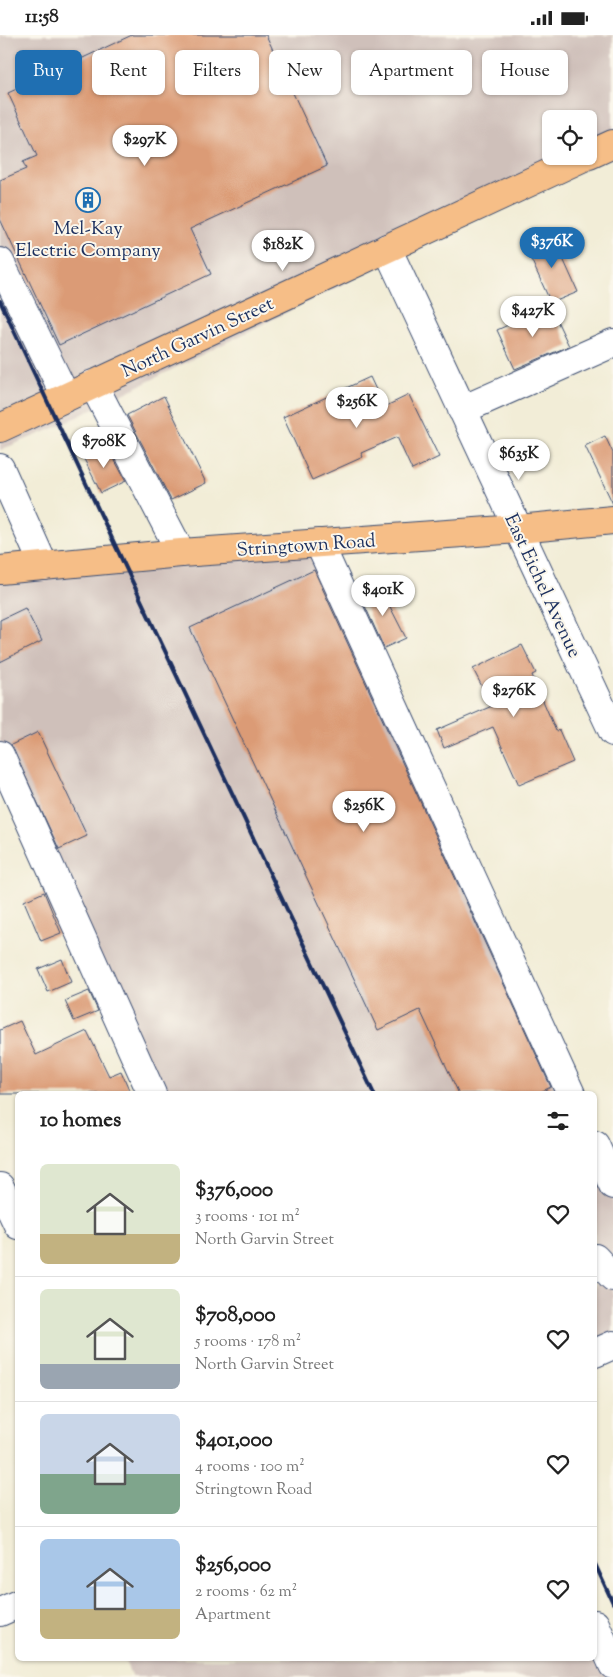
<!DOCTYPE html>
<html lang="en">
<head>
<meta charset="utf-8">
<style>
	body { margin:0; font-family:"Sorts Mill Goudy",serif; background:#f6f6f6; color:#222; height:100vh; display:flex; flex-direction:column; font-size:19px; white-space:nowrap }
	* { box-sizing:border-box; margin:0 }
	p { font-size:16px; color:#767676 }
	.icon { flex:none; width:28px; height:28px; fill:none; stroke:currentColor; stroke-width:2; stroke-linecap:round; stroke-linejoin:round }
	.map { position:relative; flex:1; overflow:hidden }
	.sheet { position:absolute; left:15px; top:1056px; width:582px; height:570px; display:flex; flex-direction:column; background:#fff; border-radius:8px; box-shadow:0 1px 4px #0004 }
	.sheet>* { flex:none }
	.banner { position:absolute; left:15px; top:15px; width:584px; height:45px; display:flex; gap:10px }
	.buttons { position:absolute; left:542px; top:75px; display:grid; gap:10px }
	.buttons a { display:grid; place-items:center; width:55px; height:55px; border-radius:8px; background:#fff; box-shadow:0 1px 4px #0004; font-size:25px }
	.price { position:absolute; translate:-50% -42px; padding:0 11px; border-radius:18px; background:#fff; color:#222; font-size:16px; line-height:32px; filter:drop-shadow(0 1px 2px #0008) }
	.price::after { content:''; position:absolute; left:50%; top:30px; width:15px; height:11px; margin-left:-8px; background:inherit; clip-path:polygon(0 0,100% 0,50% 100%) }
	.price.active { background:#1f6fb2; color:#fff }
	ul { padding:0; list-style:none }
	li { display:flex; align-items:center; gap:15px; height:125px; padding:0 25px }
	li+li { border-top:1px solid #e0e0e0 }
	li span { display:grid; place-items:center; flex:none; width:140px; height:100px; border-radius:8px; color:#555 }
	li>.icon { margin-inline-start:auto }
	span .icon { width:60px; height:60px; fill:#fffc; stroke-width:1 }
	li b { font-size:21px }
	h2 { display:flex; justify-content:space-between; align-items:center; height:60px; padding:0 25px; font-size:21px }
	.pill { padding:0 18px; border-radius:8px; background:#fff; box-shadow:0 1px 4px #0004; font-size:18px; line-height:45px }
	.pill.active { background:#1f6fb2; color:#fff }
	.status { display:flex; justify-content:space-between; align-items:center; height:35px; padding:0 25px; background:#fff; direction:ltr }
	.status svg { height:14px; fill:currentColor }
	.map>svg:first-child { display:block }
</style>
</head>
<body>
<div class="status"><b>11:58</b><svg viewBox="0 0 49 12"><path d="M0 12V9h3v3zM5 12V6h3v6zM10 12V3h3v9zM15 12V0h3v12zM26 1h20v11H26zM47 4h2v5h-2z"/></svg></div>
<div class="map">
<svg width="613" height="1642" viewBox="0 0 613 1642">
	<rect width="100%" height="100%" fill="#fbf7ec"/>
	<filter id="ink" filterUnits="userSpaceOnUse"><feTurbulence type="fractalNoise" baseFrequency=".02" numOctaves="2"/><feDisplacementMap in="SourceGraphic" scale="10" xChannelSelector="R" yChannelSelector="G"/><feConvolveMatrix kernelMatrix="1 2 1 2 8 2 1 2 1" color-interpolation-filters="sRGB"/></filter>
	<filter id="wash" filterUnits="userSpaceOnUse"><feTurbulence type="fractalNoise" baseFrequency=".0096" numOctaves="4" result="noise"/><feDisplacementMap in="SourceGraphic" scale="20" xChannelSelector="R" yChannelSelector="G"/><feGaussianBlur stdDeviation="1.12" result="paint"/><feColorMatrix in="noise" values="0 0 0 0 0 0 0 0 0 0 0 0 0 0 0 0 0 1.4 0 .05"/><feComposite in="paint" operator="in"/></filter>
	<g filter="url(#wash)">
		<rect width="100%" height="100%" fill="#f2edd7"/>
		<!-- industrial -->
		<path fill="#cfc0ba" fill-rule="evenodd" d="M0,0H613V114L59,391L0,415ZM551,84H589V121H551Z
			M319,508L571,1059H159L0,714V535Z
			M595,1110L613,1150V1311L595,1320Z
			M595,1594L613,1642H132L124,1624H595Z"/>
		<g id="blocks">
			<!-- building -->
			<path fill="#db9b76" d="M132,0H266L327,131L190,194L211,239L59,310L0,184V145L26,134L23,127L37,121L8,58Z
				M552,199L578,257L551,268L525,211Z
				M550,271L569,311L515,334L497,295Z
				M370,342L384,372L409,360L439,422L412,435L397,402L361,418L363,422L312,445L283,382Z
				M164,361L206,448L171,465L127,380Z
				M605,401L613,418V469L585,411Z
				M107,411L126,446L101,458L83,422Z
				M314,535L551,1052L536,1059H459L420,975L378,995L190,593Z
				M379,550L406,603L384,613L360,560Z
				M25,573L42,606L0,627V585Z
				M522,610L536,638L532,640L556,696L559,695L573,727L519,750L493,692L444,713L437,695L492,671L473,634Z
				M38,697L87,801L59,814L11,710Z
				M44,857L61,898L41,906L24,866Z
				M62,924L71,947L48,957L38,934Z
				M89,956L98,976L74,986L65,966Z
				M20,986L36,1020L87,996L109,1041L121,1036L131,1059H0V995Z"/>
		</g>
	</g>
	<g filter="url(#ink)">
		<use href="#blocks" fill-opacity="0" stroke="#3b4c70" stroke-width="1"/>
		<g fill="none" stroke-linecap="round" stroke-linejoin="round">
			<defs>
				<path id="minor" d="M387,213L613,697
					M0,227L66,362
					M93,349L181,518
					M462,375L613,308
					M0,433L44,531
					M319,508L571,1059
					M0,720L152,1059
					M595,1110L613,1150
					M0,1152L18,1190
					M595,1223L613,1242
					M595,1318L613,1310
					M0,1577L18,1569
					M595,1589L613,1630"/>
				<path id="major" d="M589,120L613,109
					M0,393L586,121
					M0,535L181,518L518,494L613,485"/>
			</defs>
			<!-- minor casing -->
			<use href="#minor" stroke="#3b4c70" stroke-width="30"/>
			<!-- major casing -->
			<use href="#major" stroke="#3b4c70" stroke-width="30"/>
			<!-- minor -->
			<use href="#minor" stroke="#fff" stroke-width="28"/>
			<!-- major -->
			<use href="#major" stroke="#f6be87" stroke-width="28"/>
			<!-- rail -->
			<path stroke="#1b2f5e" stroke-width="4" d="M0,266L374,1059
				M595,1529L613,1568"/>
		</g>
	</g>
	<!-- icons -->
	<defs>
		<symbol id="building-ring" viewBox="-11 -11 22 22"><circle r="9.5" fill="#fbf7ec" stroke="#1f6fb2" stroke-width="1.5"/><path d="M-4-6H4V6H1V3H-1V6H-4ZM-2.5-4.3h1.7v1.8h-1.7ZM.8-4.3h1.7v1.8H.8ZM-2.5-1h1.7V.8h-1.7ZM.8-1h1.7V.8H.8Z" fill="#1f6fb2"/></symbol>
	</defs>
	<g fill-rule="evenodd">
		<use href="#building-ring" x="74" y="151" width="28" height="28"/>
	</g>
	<g text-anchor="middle" stroke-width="4" stroke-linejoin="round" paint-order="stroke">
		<!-- poi labels -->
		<g font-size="19" fill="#1b2f5e" stroke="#fbf7ec">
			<text x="88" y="199">Mel-Kay<tspan x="88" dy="22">Electric Company</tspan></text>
		</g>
		<!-- street labels -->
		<g font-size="19" fill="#1b2f5e" stroke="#fbf7ec">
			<text transform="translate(197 301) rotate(-25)" y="7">North Garvin Street</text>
			<text transform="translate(306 509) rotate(-4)" y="7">Stringtown Road</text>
			<text transform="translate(544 550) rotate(65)" y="7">East Eichel Avenue</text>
		</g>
	</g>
</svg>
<div class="buttons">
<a><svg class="icon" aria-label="locate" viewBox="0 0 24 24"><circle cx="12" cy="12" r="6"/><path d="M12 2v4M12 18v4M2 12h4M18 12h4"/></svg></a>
</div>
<b class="price" style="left:145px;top:132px">$297K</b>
<b class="price active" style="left:552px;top:234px">$376K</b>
<b class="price" style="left:283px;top:237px">$182K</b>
<b class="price" style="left:533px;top:303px">$427K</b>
<b class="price" style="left:357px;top:394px">$256K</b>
<b class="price" style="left:104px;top:434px">$708K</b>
<b class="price" style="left:519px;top:446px">$635K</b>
<b class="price" style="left:383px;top:582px">$401K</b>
<b class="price" style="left:514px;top:683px">$276K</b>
<b class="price" style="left:364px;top:798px">$256K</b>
<div class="banner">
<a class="pill active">Buy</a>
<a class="pill">Rent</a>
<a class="pill">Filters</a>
<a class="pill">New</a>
<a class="pill">Apartment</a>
<a class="pill">House</a>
</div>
<section class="sheet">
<h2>10 homes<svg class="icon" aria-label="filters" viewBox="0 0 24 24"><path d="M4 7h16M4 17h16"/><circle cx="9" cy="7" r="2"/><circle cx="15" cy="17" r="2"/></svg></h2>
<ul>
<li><span style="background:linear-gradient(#dfe7d0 70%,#c2b280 0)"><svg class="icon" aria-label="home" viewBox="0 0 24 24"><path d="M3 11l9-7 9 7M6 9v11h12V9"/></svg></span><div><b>$376,000</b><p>3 rooms · 101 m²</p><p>North Garvin Street</p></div><svg class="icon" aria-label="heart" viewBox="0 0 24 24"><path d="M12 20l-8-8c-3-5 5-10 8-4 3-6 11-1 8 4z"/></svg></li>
<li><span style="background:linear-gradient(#dfe7d0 75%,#9aa5b1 0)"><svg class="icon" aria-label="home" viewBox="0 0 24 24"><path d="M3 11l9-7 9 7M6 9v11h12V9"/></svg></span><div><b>$708,000</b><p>5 rooms · 178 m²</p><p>North Garvin Street</p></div><svg class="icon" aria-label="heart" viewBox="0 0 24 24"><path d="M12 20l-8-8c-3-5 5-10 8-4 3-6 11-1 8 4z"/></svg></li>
<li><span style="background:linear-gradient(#c9d6e8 60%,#7fa58c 0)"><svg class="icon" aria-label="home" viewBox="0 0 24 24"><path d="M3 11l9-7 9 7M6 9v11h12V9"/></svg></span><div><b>$401,000</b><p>4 rooms · 100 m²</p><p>Stringtown Road</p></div><svg class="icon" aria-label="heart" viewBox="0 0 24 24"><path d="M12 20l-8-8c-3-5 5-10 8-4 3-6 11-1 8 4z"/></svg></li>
<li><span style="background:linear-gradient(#a9c7e8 70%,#c2b280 0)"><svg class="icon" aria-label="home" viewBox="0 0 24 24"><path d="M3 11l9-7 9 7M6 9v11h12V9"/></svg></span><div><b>$256,000</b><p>2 rooms · 62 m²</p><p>Apartment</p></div><svg class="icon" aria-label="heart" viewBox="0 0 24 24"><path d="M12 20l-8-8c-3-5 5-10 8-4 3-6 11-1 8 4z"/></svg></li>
</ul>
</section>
</div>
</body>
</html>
